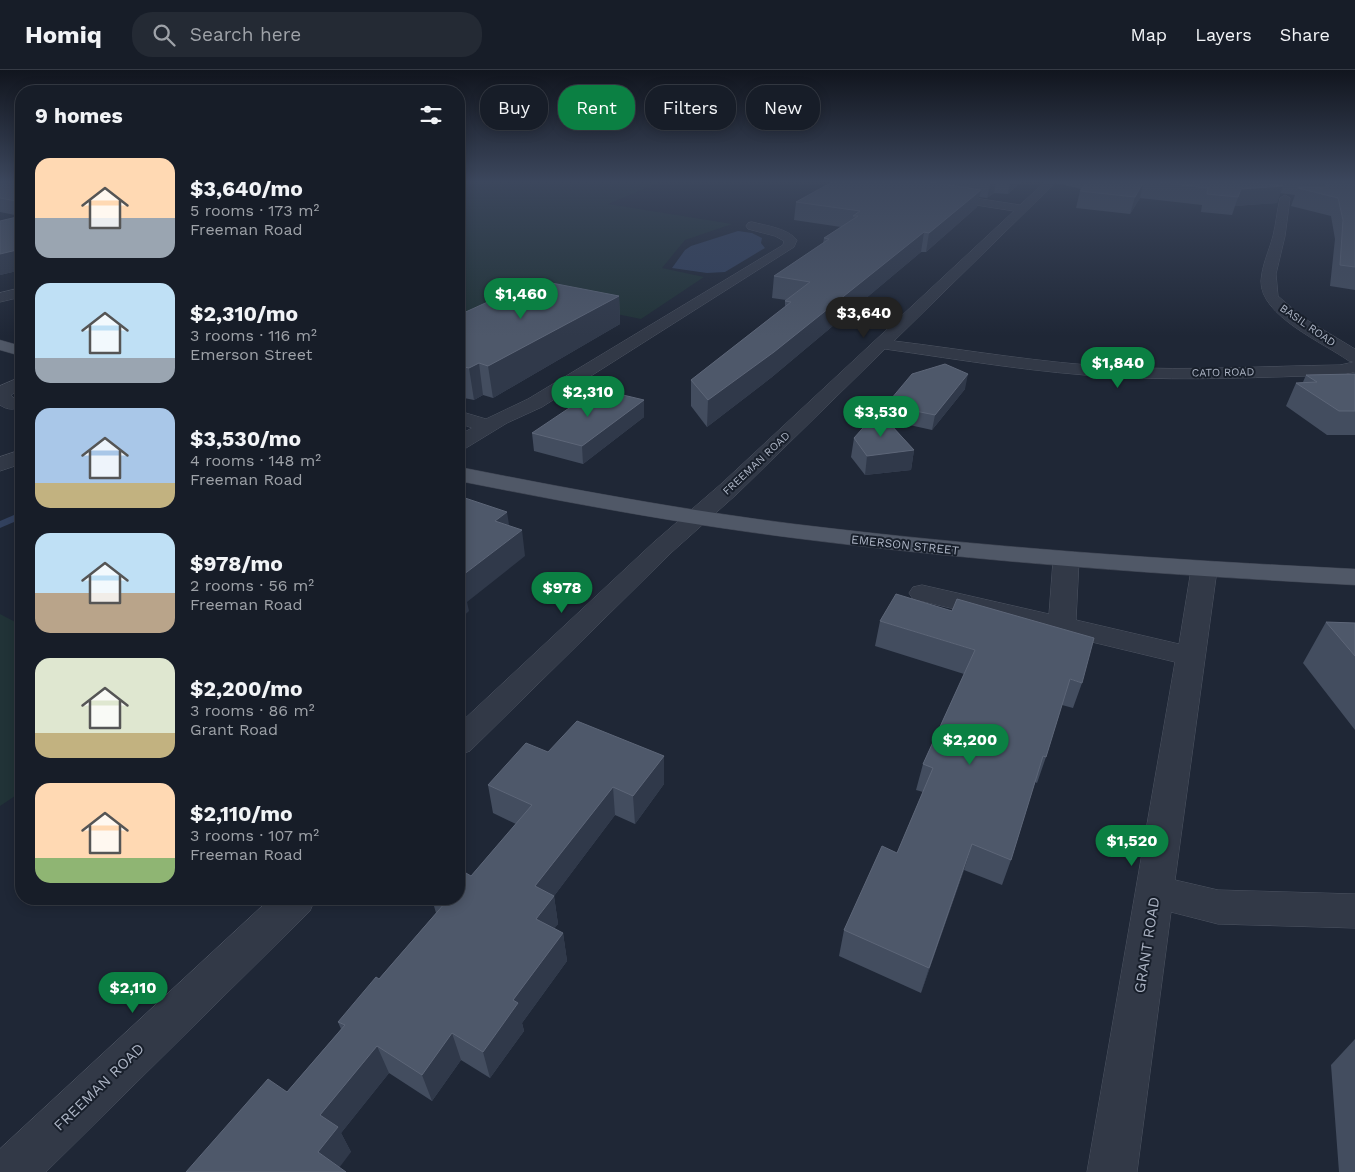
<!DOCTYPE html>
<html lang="en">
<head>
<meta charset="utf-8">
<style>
	body { margin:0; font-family:"Work Sans",sans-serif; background:#242a34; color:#f1f3f6; height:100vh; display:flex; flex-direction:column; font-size:19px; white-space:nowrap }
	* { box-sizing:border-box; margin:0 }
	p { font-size:16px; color:#9ea2a8 }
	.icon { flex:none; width:28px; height:28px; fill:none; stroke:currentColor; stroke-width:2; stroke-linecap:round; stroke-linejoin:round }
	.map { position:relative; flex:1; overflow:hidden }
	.side { position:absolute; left:15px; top:15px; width:450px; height:820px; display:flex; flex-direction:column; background:#171d28; border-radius:20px; box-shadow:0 2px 12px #0003,0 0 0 1px #363b45 }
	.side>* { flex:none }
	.top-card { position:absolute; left:480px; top:15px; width:475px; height:45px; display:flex; gap:10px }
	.price { position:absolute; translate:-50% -42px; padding:0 11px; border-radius:18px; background:#0b8043; color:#fff; font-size:16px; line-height:32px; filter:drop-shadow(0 1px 2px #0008) }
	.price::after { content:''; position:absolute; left:50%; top:30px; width:15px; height:11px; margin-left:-8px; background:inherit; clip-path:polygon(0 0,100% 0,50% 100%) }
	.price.active { background:#222; color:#fff }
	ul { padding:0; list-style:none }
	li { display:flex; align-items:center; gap:15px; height:125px; padding:0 20px }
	li span { display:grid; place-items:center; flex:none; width:140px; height:100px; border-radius:15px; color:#555 }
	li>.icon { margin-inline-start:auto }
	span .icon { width:60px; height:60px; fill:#fffc; stroke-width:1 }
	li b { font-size:21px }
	h2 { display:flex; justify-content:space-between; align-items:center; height:60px; padding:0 20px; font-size:21px }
	.pill { padding:0 18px; border-radius:20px; background:#171d28; box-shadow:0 2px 12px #0003,0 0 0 1px #363b45; font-size:18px; line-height:45px }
	.pill.active { background:#0b8043; color:#fff }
	header { display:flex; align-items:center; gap:30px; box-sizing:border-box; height:70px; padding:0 25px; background:#171d28; border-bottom:1px solid #363b45 }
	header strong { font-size:24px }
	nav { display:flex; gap:28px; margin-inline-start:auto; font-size:18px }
	.search { width:350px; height:45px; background:#242a34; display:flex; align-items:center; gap:12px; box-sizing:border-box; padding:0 18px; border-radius:20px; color:#9ea2a8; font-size:19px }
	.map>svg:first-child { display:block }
</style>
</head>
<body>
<header>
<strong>Homiq</strong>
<div class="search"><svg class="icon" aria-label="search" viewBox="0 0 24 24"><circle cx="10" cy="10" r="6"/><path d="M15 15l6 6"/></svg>Search here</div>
<nav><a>Map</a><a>Layers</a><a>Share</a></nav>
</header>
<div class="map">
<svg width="1355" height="1102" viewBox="0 0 1355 1102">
	<rect width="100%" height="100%" fill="#1f2736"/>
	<!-- green -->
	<path fill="#213337" d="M459,111H663L608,134L732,154L685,170L662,198L704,207L641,249L538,228L459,268Z
		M0,544L21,555V722L0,736Z"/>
	<!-- water -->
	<path fill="#32415e" d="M738,161L752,163L762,168L761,173L765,178L725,202L707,203L672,198L685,180L691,176Z"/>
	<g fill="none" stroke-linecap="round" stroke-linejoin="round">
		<!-- stream -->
		<path fill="#32415e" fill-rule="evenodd" d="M21,442V449L0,458V451Z"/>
		<defs>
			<path id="minor" d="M884,111H898L916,119L1020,135L1046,111H1057L894,271C968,280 1042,293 1116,297C1191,301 1265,296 1340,295L1354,292L1349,291C1324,273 1260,246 1261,211C1262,195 1269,181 1273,166C1276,154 1277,141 1280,128L1285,125L1290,128L1285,166L1276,204L1278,226L1302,247L1355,279V302L1340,305C1265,307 1190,311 1115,307C1038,303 962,290 885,279L737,424L672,482L470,681L459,685V654L654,472L721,414L1014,141L913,125Z
				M752,152C767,156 787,158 797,170L794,177L542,337L507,353L466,378L459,380V365L472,358L459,353V341L486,349L528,329L783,175L784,171L775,166L748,159L746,156L748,153Z
				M21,218V227L0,232V223Z
				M21,307V319L11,325L20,334L18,338C11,340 6,339 0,335V316Z
				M21,380V394L0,401V387Z
				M1066,483L1075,486L1079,491L1076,550L1179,574L1191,500L1195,495L1204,492L1213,495L1217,500L1175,810L1218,820L1355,824V858L1218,854L1171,842L1137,1102H1087L1175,592L913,529L909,523L913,517L922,515L1049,544L1053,491L1057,486Z
				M270,829H315L310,841L46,1102H0V1079Z"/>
			<path id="major" d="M0,270L21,276V286L0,280Z
				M459,397C570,419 682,440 794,454C981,477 1168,490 1355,499V515C1168,505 981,492 794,468C682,454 570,433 459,411Z"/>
		</defs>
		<!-- minor casing -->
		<use href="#minor" stroke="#4d5462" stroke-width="1"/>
		<!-- major casing -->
		<use href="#major" stroke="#3c4250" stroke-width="1"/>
		<!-- minor -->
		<use href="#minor" fill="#323947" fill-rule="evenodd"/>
		<!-- major -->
		<use href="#major" fill="#505867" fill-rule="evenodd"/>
	</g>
	<!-- wall -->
	<path fill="#434d5f" d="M0,111H21V200L0,205L20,146L0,142Z
		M834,111H1022L1008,124L994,123L987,128L979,127L977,137L926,182H921L772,307L707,357L691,336V310L785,237V231L786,230L772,228L774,206L823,173L824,168L841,157L794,150L796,132Z
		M1058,111H1355V220L1330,216L1335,169L1331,146L1291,136L1295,125L1280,123L1277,133L1235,136L1232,145L1201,142L1202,135L1140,128L1130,144L1076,138L1080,121L1081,119L1057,113Z
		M619,226L620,254L493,328L483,325L474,330L464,328L459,331V245Z
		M1355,304V365H1327L1286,336L1296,313L1303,312L1306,305Z
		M965,319L932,360L887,350L914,380L911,400L865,405L851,387L854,368L884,347L886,335Z
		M591,327L644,330V347L583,394L534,381L532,363Z
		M880,551L1082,613L1073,638L1062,635L1046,687L1037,713L1035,712L1011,790L1002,815L964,800L921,923L839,886L844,860L897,783L923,722L916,720L923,694L964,604L875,576Z
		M1326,552L1355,553V660L1303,593Z
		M548,682L664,686V714L635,754L615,745L554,826L558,854L554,858L563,863L567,891L522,953L524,961L490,1008L461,990L432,1031L389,1003L341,1063L351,1082L186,1102L287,1022L341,959L338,952L379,909L436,843L432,829H459L471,806L516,754L493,743L488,715Z
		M1355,969V1102H1339L1331,995Z"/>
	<!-- shaded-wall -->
	<path fill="#30394a" d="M991,111H996L994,123L987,128Z
		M1010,111H1022L1008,124Z
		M1144,111L1140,128L1130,144L1135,127Z
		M1283,116L1277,133L1235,136L1241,119Z
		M981,120L977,137L926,182L929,163Z
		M924,162L921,182L772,307L707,357L708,330Z
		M21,179V200L0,205V184Z
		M619,226L620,254L493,328L488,296Z
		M479,293L483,325L474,330L469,298Z
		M459,296H460L464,328L459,331Z
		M968,304L965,319L932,360L935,345Z
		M644,330V347L583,394L582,376Z
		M914,380L911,400L865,405L867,386Z
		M507,442L511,467L495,451Z
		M522,460L525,486L467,532L469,541L459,550V508Z
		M664,686V714L635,754L633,726Z
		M613,717L615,745L554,826L558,854L540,877L536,849L535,816Z
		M972,774L964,800L921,923L929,898Z
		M563,863L567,891L522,953L524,961L490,1008L483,982L513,930Z
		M452,963L461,990L432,1031L422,1005Z
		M377,976L389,1003L341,1063L351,1082L336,1102L318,1082L320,1045Z"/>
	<!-- building -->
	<path fill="#4e586a" stroke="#5d6678" d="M0,111H21V132L0,128Z
		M834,111H924L981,120L929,163L924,162L774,282L708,330L691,310L791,232L785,231L810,212L774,206L829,169L824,168L858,146H853L860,141L796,132Z
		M1088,111H1144L1135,127L1080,121Z
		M1149,111H1243L1283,116L1241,119L1238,127L1207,124L1208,118Z
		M1325,111H1355V197L1340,195L1343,150L1338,128L1298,118V117L1324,118L1327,115Z
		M21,146V179L0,184V151Z
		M536,210L619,226L488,296L479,293L469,298L459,296V245Z
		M945,294L968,304L935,345L886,335L912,304Z
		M1355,304V341H1339L1296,313L1317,312L1306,305Z
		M602,320L644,330L582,376L532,363L587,326L591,327Z
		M878,341L914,380L867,386L854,368Z
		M459,426L507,442L495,451L522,460L459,508Z
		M459,512L464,514L459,519Z
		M896,524L952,541L957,529L1094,568L1082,613L1070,609L1046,687L1043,686L1011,790L972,774L929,898L844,860L882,776L897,783L933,698L923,694L975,580L880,551Z
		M1326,552L1355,553V586Z
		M577,651L664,686L633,726L613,717L535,816L554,826L536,849L563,863L513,930L518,933L483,982L452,963L422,1005L377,976L320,1045L338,1057L318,1082L346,1102H186L268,1009L287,1022L345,955L338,952L376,907L379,909L445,833L438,829H459V799L471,806L532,735L488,715L526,673L548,682Z"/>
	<!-- sky -->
	<linearGradient id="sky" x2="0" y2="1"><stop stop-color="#11151e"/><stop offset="0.42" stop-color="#3c475d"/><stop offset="1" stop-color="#3c475d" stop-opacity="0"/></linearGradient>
	<rect width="1355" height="266" fill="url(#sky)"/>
	<g text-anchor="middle" stroke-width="4" stroke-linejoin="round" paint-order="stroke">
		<!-- far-street labels -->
		<g font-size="11" fill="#acb4c4" stroke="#181f2b">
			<text transform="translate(1308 255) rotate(35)" y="4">BASIL ROAD</text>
			<text transform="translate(1223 302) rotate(-1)" y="4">CATO ROAD</text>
			<text transform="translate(756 393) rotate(-43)" y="4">FREEMAN ROAD</text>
		</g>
		<!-- street labels -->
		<g font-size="12" fill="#acb4c4" stroke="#181f2b">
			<text transform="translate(905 475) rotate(6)" y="4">EMERSON STREET</text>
		</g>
		<!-- near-street labels -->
		<g font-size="15" fill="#acb4c4" stroke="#181f2b">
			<text transform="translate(1147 875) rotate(-81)" y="5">GRANT ROAD</text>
			<text transform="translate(99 1017) rotate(-44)" y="5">FREEMAN ROAD</text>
		</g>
	</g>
</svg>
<b class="price" style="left:521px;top:250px">$1,460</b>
<b class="price active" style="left:864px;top:269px">$3,640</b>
<b class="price" style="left:1118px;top:319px">$1,840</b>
<b class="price" style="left:588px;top:348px">$2,310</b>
<b class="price" style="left:881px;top:368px">$3,530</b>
<b class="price" style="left:562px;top:544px">$978</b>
<b class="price" style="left:970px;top:696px">$2,200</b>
<b class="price" style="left:1132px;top:797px">$1,520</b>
<b class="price" style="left:133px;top:944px">$2,110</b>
<div class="top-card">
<a class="pill">Buy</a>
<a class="pill active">Rent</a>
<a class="pill">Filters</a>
<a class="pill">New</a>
</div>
<section class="side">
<h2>9 homes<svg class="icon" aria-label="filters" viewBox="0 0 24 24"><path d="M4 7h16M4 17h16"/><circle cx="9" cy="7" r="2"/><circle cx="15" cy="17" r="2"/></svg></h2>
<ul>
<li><span style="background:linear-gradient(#ffd9b3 60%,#9aa5b1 0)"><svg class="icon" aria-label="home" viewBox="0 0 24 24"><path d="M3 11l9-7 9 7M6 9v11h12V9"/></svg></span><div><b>$3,640/mo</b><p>5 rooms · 173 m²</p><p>Freeman Road</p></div></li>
<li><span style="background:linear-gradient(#bfe0f5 75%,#9aa5b1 0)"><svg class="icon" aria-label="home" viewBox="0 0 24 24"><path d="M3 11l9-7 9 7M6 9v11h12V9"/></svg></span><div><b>$2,310/mo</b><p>3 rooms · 116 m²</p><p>Emerson Street</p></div></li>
<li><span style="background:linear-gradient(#a9c7e8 75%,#c2b280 0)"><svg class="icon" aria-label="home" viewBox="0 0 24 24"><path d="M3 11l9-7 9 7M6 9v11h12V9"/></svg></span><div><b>$3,530/mo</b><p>4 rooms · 148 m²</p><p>Freeman Road</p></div></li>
<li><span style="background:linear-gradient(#bfe0f5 60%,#b9a48a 0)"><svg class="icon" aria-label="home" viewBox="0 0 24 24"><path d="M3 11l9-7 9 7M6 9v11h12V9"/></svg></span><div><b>$978/mo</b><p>2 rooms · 56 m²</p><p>Freeman Road</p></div></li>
<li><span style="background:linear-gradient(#dfe7d0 75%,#c2b280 0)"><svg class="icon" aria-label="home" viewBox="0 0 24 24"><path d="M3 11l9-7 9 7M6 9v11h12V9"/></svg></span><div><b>$2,200/mo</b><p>3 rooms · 86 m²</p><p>Grant Road</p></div></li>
<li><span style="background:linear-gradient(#ffd9b3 75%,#8fb573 0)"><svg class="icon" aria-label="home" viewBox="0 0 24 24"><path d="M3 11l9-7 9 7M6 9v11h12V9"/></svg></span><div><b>$2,110/mo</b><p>3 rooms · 107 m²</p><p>Freeman Road</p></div></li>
</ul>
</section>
</div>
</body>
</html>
